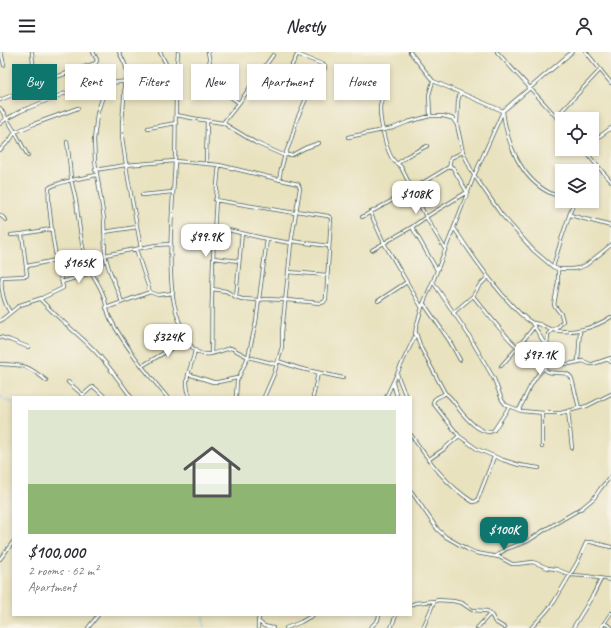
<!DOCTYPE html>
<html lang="en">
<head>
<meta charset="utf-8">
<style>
	body { margin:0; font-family:Caveat,sans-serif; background:#f7f7f7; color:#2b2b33; height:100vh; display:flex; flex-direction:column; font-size:15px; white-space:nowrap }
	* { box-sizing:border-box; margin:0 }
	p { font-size:13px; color:#7c7c81 }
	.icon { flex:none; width:22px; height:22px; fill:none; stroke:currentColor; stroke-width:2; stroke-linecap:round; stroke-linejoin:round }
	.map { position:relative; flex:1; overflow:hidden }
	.side { position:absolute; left:12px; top:344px; width:400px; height:220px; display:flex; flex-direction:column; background:#fff; border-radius:0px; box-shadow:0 2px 6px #0003 }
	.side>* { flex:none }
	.top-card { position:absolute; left:12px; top:12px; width:400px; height:36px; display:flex; gap:8px }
	.tools { position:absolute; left:555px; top:60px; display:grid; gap:8px }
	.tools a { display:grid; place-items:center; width:44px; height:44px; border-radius:0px; background:#fff; box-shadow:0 2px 6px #0003; font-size:20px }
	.price { position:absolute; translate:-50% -34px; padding:0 9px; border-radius:8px; background:#fff; color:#222; font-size:13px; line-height:26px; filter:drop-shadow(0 1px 2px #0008) }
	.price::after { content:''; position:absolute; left:50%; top:24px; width:12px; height:9px; margin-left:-6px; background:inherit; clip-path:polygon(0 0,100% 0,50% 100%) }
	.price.current { background:#0f766e; color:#fff }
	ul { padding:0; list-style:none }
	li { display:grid; align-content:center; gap:8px; height:212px; padding:0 16px }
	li+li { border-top:1px solid #e1e1e2 }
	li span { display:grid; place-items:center; height:124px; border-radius:0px; color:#555 }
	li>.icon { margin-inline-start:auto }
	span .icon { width:72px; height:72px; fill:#fffc; stroke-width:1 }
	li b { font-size:17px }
	.tag { padding:0 14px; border-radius:0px; background:#fff; box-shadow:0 2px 6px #0003; font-size:14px; line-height:36px }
	.tag.current { background:#0f766e; color:#fff }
	header { display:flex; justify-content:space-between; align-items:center; height:52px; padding:0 16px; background:#fff; font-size:18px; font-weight:700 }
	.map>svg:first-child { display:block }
</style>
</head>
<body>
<header><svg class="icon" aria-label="menu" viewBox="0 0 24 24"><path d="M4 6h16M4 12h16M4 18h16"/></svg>Nestly<svg class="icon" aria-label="person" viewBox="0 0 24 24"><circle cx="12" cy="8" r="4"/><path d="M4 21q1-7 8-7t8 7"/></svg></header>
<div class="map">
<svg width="611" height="576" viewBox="0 0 611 576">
	<rect width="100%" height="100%" fill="#f7f3e8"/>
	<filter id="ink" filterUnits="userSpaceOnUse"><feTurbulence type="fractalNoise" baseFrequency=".025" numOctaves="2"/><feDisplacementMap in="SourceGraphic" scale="8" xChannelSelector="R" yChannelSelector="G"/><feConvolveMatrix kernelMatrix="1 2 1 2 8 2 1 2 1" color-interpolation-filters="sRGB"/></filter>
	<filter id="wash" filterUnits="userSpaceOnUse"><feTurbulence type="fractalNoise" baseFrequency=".012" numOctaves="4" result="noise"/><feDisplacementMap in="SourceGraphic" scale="16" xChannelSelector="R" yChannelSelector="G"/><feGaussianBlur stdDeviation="0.9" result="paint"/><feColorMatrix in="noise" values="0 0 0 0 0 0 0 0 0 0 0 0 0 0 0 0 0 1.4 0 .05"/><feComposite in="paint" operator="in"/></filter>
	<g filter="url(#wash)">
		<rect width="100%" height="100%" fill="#e9e2bf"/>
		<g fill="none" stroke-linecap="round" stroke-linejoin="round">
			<!-- stream -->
			<path stroke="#80bbf2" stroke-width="1" d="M0,344H1L2,347L10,350H13
				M203,563L204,576"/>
		</g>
	</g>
	<g filter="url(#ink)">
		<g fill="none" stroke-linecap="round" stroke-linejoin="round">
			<defs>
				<path id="minor" d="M1,0L4,13
					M32,0L34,24L36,33
					M119,0L125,12L130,29
					M160,0L170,20
					M178,0C175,36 176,73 175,109C173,152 168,195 172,237C173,253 183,289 196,299C207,307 220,298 231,296L248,305L272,311L277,313
					M208,0C212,27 215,35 239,51
					M410,0L433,29L503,59
					M497,0L562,71
					M586,0L611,31
					M284,29L297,3H299L322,12L325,14V16L309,40
					M124,30V46L122,71V85L128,126L141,196
					M107,32L97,62L94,88L95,109L104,167L105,203L109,217L122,250
					M250,35L271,43L275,42L284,29L309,40L297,67L291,88L285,103L281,117L279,128
					M384,41C382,46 380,51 380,57C380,69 386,100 394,109C396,111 399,113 401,115L426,165L445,197
					M0,48L56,25L96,11L97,8L93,0
					M0,56L15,80L10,88L0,98
					M503,60C507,91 520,126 550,141C554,143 558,144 562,145
					M176,63L197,67L223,71L256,91L283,103H292L305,96L319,91
					M430,64L429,43L433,29
					M556,65L600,18
					M223,71L239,51L273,3
					M0,72L6,67L21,59L63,42L111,31L152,26L176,17
					M457,72L458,49L460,41
					M148,76L176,71
					M348,85L393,76L408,70L430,64H443L451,66L453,67L457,73L463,100L472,120L501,162L533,198L553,215L558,217H572L579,216L586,213L611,193
					M67,90C69,102 70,115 71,127C73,137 76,146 77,156C79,172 81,189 85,205C88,218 97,228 102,240C106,248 106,257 110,266C124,293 147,321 167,345
					M592,90L611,76
					M584,97L594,110L611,129
					M28,104L15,80L34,72L78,56
					M206,112L207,69
					M397,112L407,104L427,94
					M95,118L126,113L175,109L219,113L298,132L300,136L291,191L282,280V295L274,322L264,345
					M142,143L173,140
					M215,148L295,161
					M370,160L384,191L422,256
					M0,163L6,168
					M570,163L611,174
					M362,165L404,142L449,115C451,112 449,109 451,106L463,100
					M215,175L267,187L291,191
					M412,175L437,218
					M454,176C469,199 484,221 502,242C511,252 519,263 531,270C533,272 536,271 539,272C544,274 548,277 553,278C573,282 594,276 611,265
					M104,180L137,175
					M11,183L22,182L51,177
					M291,189L329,194
					M136,197L150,240L158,243L173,241
					M372,198L412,175L426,165L467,140L453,116L450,114
					M105,203L156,193L171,192
					M213,206L239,209
					M27,214L56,208
					M553,215L562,185L572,155L573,149
					M288,220L327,223
					M62,230L91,221
					M433,230L468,282L494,327L502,348L506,353L521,359L544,361H561L587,354L611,342
					M212,237L226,239L236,245L242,247L259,248L265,247L286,248L321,251L324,250L326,247L331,166L328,164L296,159
					M473,244C494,269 516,301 545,315
					M236,245L242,181
					M40,247C56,265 75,279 92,296C107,311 119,328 131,345
					M378,249L407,230
					M424,252L449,288L460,308
					M106,256L150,240
					M10,260C4,251 0,236 2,225L26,224L27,223L22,182
					M453,261L473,244L479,234L488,225
					M0,269L20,253L42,246L63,236V235C56,210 52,186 50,161C49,153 48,144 49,136C58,129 85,126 96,123
					M532,271L548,297L545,318C553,325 567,316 572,327L579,356
					M416,281L421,296L445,341C443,344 437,344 434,348L433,351L459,384L477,397L503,408L519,413L539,416
					M0,285L10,288L28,295
					M547,294L548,282L552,278L557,276L559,274L563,269L561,262L554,253L558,230V217
					M211,301C212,283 211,264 212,246C213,201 214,157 219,113
					M607,307L611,310
					M278,309L298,316L343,326
					M578,310L580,278
					M0,312C25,313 27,313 47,329
					M546,312H569L583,309L590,312H593L611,306
					M142,314L187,287
					M501,314L518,295L534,275
					M188,322L213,330H218L237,326
					M397,322L406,345
					M68,330L83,343L91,336L94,335L105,345
					M393,331L397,345
					M445,341C453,346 456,354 462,361C469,369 479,380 490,380L494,378L509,355
					M190,345C182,327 192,316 195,298
					M236,345L237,329L248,305L256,270L267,187
					M313,345L318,321
					M386,345L415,284L416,275L423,252L433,229L474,124L503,59L572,0
					M519,358C526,344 532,327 544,316
					M568,359L572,396
					M411,383C430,410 445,432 473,450L477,449L494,405
					M542,395V361
					M428,408L444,397L459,384
					M411,439L438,478L446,485L467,497L476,501L499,505L512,512H516L533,510L548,516L556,517L571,523L586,524L611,528
					M496,504L506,497L528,489L546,477L582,456L594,446L600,437L611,424
					M0,507L13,490
					M411,553L415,551L434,549
					M258,569L264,574L273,576
					M604,571L611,575
					M88,576L98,563
					M258,576V569L260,563
					M286,576L301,570L313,563
					M370,576L378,568L379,563
					M391,576L396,563
					M423,576L434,550L437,548L453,549L462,551L472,558L487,559L492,564L495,570L505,576
					M477,576L490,562
					M531,576L545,561L554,550L577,511L586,491L587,490H591L611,495
					M573,576L593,543L601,527
					M601,576L611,561"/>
			</defs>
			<!-- minor casing -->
			<use href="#minor" stroke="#3d5649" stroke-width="4"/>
			<!-- minor -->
			<use href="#minor" stroke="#fff" stroke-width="2.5"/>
		</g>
	</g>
</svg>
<div class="tools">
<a><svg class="icon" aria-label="locate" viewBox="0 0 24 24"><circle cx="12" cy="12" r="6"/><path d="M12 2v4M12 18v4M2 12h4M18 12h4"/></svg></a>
<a><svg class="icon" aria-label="layers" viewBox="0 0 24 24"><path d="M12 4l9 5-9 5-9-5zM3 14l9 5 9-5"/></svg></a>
</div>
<b class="price" style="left:416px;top:163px">$108K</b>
<b class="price" style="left:206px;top:206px">$99.9K</b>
<b class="price" style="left:79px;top:232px">$165K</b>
<b class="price" style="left:168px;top:306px">$324K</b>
<b class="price" style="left:540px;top:324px">$97.1K</b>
<b class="price current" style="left:504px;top:499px">$100K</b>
<div class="top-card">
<a class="tag current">Buy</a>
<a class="tag">Rent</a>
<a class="tag">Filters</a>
<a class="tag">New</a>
<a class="tag">Apartment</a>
<a class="tag">House</a>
</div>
<section class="side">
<ul>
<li><span style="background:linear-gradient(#dfe7d0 60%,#8fb573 0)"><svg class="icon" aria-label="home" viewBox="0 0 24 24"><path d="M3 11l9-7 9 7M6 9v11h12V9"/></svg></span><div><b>$100,000</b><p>2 rooms · 62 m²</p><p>Apartment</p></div></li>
</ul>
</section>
</div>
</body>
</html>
